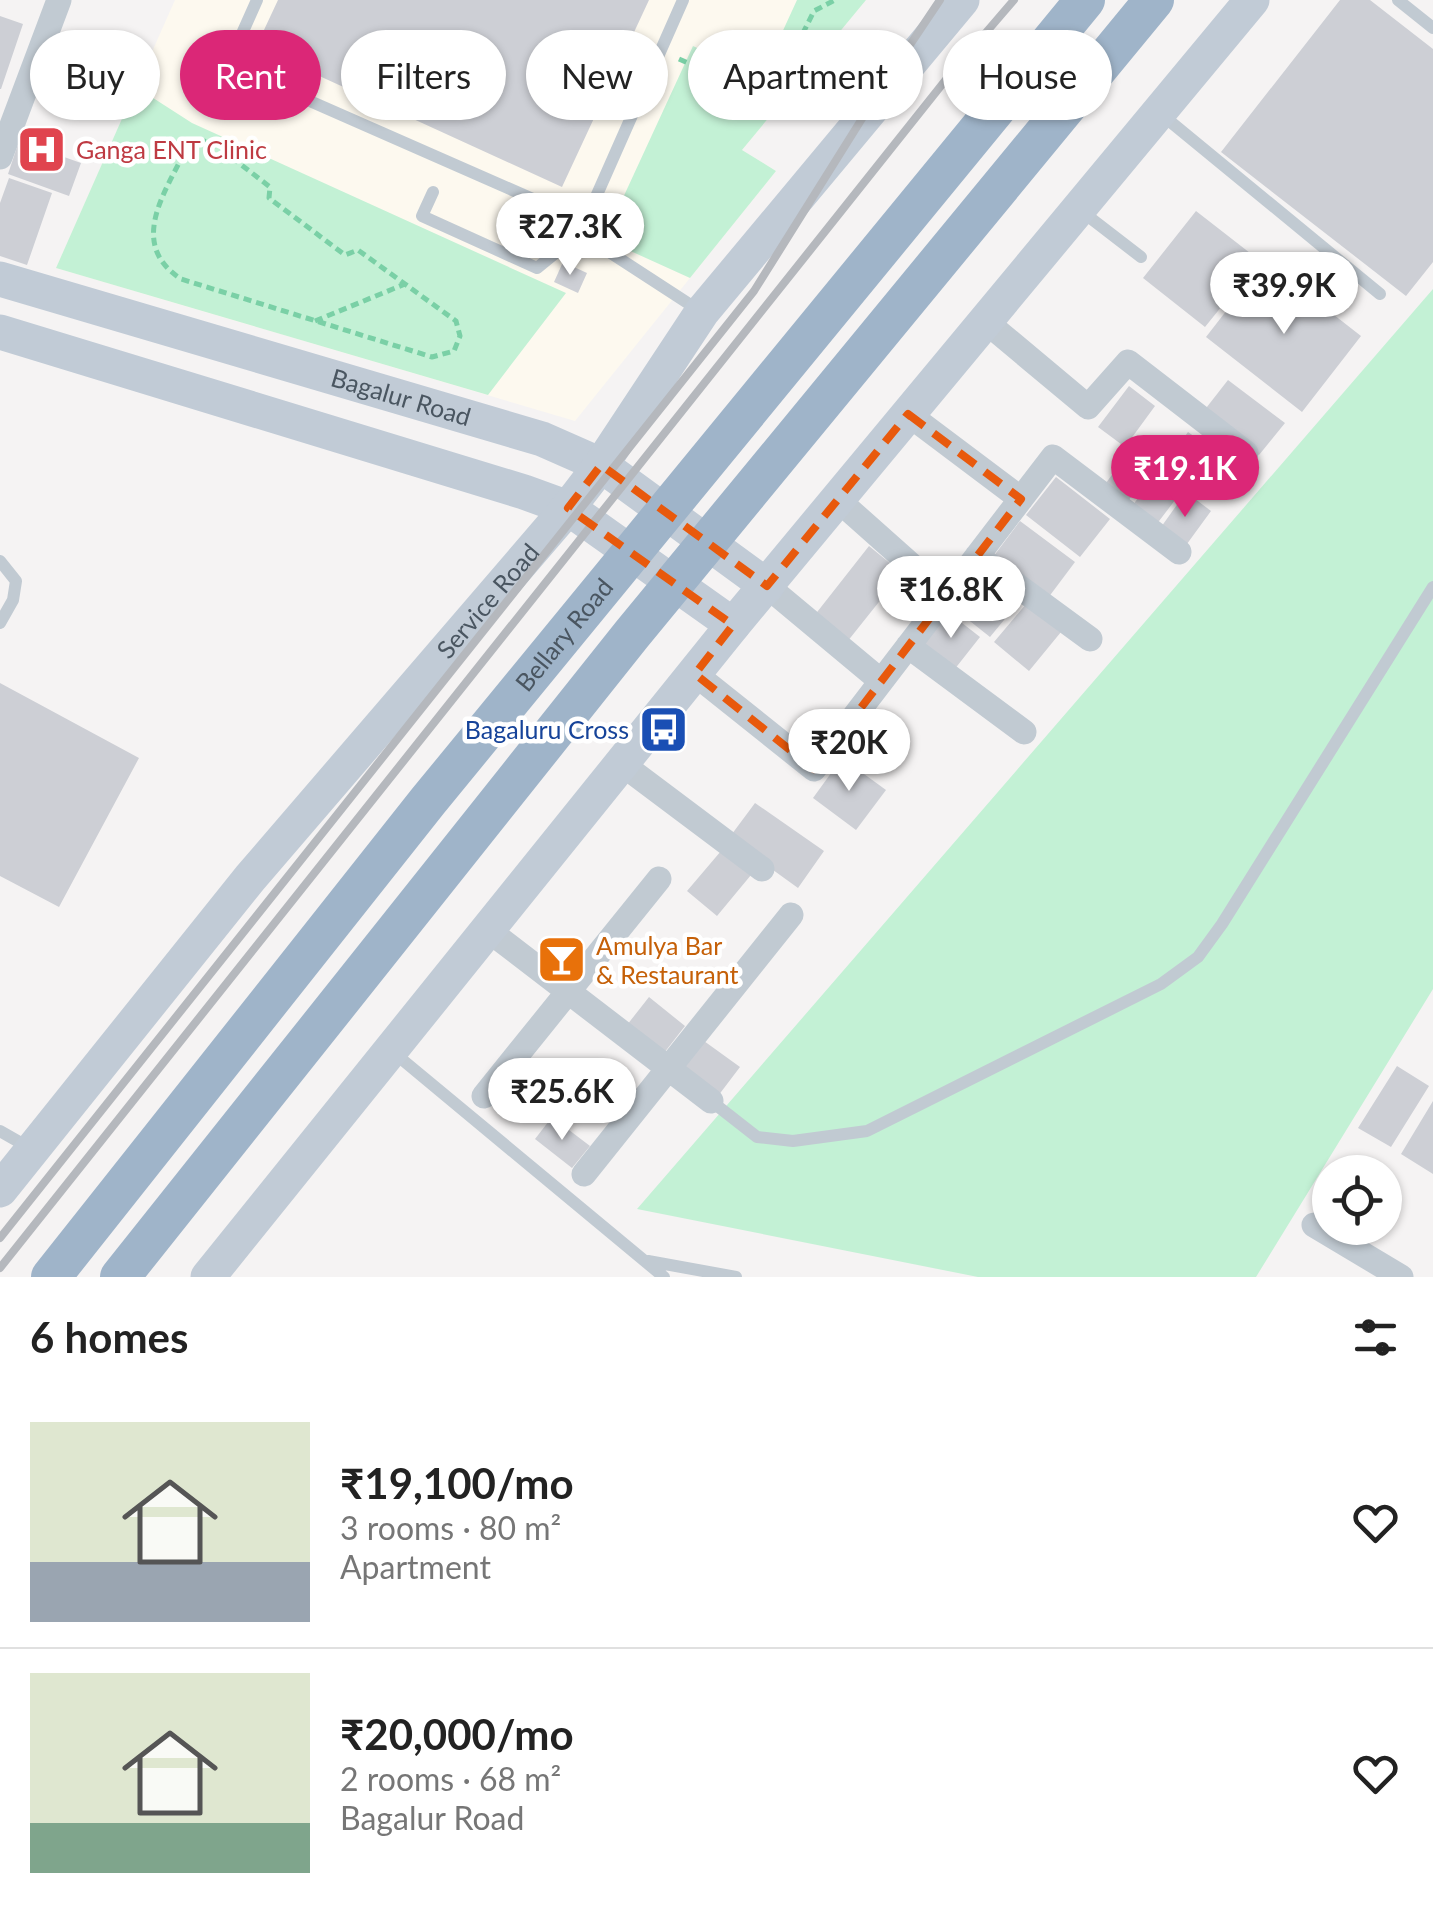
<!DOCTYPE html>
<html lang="en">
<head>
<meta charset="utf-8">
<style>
	body { margin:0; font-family:Lato,sans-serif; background:#f2f2f2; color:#222; height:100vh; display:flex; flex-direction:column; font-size:38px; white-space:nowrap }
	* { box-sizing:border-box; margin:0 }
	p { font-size:32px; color:#767676 }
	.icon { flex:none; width:55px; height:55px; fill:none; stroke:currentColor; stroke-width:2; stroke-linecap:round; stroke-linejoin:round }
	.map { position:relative; height:1277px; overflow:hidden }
	.panel { display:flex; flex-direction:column; background:#fff; flex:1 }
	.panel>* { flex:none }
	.banner { position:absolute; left:30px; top:30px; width:1375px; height:90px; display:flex; gap:20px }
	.controls { position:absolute; left:1312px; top:1155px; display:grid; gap:20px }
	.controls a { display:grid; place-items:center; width:90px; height:90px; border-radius:50%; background:#fff; box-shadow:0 2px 8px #0004; font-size:50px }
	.price { position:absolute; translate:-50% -85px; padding:0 22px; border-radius:35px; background:#fff; color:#222; font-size:32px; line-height:65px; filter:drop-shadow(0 2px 5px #0008) }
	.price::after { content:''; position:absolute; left:50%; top:60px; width:30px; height:22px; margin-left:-15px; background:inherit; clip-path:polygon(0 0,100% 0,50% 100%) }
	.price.selected { background:#db2777; color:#fff }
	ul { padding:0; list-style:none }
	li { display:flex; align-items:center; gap:30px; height:250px; padding:0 30px }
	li+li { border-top:2px solid #e0e0e0 }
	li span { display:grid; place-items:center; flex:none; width:280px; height:200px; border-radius:0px; color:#555 }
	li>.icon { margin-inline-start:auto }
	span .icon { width:120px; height:120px; fill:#fffc; stroke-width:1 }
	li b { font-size:42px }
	h2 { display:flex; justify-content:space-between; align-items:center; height:120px; padding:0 30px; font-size:42px }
	.pill { padding:0 35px; border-radius:45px; background:#fff; box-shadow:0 2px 8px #0004; font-size:35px; line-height:90px }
	.pill.selected { background:#db2777; color:#fff }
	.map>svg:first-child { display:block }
</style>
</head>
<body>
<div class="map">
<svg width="1433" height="1277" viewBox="0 0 1433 1277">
	<rect width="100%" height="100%" fill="#f5f3f3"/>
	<!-- commercial -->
	<path fill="#fdf9ef" d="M175,0H866L742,150L776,171L575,421L56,268Z"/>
	<!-- green -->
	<path fill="#c3f1d5" d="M797,0H866L742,150L776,171L690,278L604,239L693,46L750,73L769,33L780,37Z
		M136,87L192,123L566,293L488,395L56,268Z
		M1433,289V989L1256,1277H978L637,1209Z"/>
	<!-- building -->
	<path fill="#cdcfd5" d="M278,0H649L562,187L256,47Z
		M1340,0H1370L1433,49V262L1406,296L1221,152Z
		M0,16L23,24L1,89H0Z
		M19,141L81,163L69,196L8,174Z
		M9,178L52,193L27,265L0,256V203Z
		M1196,211L1259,260L1205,327L1143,278Z
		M1265,261L1361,336L1302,412L1206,337Z
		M563,262L587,273L578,293L554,282Z
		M1228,380L1285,423L1259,455L1203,412Z
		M1129,386L1155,406L1125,447L1098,427Z
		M1188,432L1216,452L1188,489L1161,470Z
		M1128,453L1151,469L1126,504L1103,487Z
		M1158,472L1182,491L1156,525L1132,506Z
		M1056,477L1110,519L1080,557L1026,515Z
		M1186,492L1211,511L1184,548L1159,530Z
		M1020,521L1075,562L1048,598L993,557Z
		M869,546L902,573L847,642L814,616Z
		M984,576L1018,603L990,637L956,610Z
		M1026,604L1061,632L1029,671L994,642Z
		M948,612L980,637L954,670L922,645Z
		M0,683L139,758L59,907L0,876Z
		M842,758L886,790L856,830L813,798Z
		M755,803L824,851L798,888L729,838Z
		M721,851L751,875L717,916L687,891Z
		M649,997L685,1026L664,1053L627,1025Z
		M704,1041L740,1067L718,1096L682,1070Z
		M547,1065L575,1088L555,1113L527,1090Z
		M1397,1066L1429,1086L1391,1147L1358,1128Z
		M1433,1101V1174L1401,1154Z
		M552,1117L590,1146L572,1168L535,1139Z"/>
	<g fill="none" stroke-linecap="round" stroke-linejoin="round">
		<!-- path -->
		<path stroke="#7ad0a6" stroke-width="5" stroke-dasharray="8 5" stroke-linecap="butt" d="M679,59L759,95L776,59L791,57L814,11L835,0
			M198,140L213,143L270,187L269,198L345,255L358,250L456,321L460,336L454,351L432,357L181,279C126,243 167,190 188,145Z
			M315,321L405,284"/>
		<!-- service -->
		<path stroke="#c1cad2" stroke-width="12" d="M257,0L228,65L585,222
			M683,0L580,233L700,311
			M1398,0L1433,28
			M1161,114L1380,294
			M433,192L422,216L537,268L580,233
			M1080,210L1141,257
			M0,561L16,581L13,600L0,623
			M393,1052L664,1277
			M711,1101L757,1137L793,1141L867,1131L1161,984L1198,957L1222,924L1433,587
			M0,1131L28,1147
			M648,1261L736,1277"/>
		<!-- minor -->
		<path stroke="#c1cad2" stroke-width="25" d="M0,157L59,0
			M985,321L1088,407L1128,362L1246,453
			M908,414L1021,499
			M838,500L946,596
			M977,556L1090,639
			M767,586L881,681
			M908,646L1024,732
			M695,674L814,769L1053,457L1179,552
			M622,764L762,869
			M488,930L711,1101
			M484,1096L659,879
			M584,1174L791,915
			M1314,1225L1401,1277"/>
		<!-- secondary -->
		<g stroke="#c1cbd6" stroke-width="35">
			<path id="s1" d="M0,279L542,439L601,465L767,586"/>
			<path d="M0,332L524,492L568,508L733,625"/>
			<path id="s2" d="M0,1190L250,878L568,508L601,465L702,312L962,0"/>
			<path d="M208,1277L733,625L1252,0"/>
		</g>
		<!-- trunk -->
		<g stroke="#9fb4c9" stroke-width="40">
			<path id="s3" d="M51,1277L428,801L1085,0"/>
			<path d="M120,1277L632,634L1154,0"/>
		</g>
		<!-- rail -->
		<path stroke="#b5b8bd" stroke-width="8" d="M0,1238L754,291L885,82L940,0
			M0,1268L952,72L1014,0"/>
	</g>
	<!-- marked area -->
	<path fill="none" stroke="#e8590c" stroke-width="8" stroke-dasharray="20 12" stroke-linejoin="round" d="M908,414L1021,499L814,769L695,674L733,625L568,508L601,465L767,586Z"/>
	<!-- icons -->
	<defs>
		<symbol id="hospital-square" viewBox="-11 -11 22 22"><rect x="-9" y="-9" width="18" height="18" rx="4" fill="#e0444e" stroke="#fff"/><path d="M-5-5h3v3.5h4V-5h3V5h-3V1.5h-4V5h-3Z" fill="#fff"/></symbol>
		<symbol id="bus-square" viewBox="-11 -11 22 22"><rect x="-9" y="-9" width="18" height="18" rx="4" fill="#1a4fb4" stroke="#fff"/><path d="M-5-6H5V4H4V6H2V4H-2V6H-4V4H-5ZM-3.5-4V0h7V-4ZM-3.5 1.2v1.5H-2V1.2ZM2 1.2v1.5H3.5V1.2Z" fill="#fff"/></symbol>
		<symbol id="bar-square" viewBox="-11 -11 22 22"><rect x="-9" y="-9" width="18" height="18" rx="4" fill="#e8710a" stroke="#fff"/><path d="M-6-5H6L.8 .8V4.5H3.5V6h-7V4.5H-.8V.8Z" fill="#fff"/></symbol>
	</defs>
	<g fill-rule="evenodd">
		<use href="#hospital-square" x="14" y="122" width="55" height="55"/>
		<use href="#bus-square" x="636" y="702" width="55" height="55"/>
		<use href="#bar-square" x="534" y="932" width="55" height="55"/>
	</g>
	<g text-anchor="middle" stroke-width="9" stroke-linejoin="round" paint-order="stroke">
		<!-- health labels -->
		<g font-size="25" fill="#be3a42" stroke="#fff" text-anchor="start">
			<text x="76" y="159">Ganga ENT Clinic</text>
		</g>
		<!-- street labels -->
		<g font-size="25" fill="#4a5661" stroke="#fff">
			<text dy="9" stroke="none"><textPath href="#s1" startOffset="418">Bagalur Road</textPath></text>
			<text dy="9" stroke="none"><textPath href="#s2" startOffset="765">Service Road</textPath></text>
			<text dy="9" stroke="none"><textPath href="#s3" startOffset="822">Bellary Road</textPath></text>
		</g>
		<!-- transit labels -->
		<g font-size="25" fill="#164399" stroke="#fff" text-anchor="end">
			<text x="629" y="739">Bagaluru Cross</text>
		</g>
		<!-- food labels -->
		<g font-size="25" fill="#c56008" stroke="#fff" text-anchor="start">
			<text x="596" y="955">Amulya Bar<tspan x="596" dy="29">&amp; Restaurant</tspan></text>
		</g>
	</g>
</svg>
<div class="controls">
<a><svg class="icon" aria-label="locate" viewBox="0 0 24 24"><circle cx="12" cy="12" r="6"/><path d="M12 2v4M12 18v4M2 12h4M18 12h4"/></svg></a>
</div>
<b class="price" style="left:570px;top:278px">₹27.3K</b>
<b class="price" style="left:1284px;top:337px">₹39.9K</b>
<b class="price selected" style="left:1185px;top:520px">₹19.1K</b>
<b class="price" style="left:951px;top:641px">₹16.8K</b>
<b class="price" style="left:849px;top:794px">₹20K</b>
<b class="price" style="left:562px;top:1143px">₹25.6K</b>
<div class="banner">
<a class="pill">Buy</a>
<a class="pill selected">Rent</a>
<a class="pill">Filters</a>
<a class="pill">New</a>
<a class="pill">Apartment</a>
<a class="pill">House</a>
</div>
</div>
<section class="panel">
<h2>6 homes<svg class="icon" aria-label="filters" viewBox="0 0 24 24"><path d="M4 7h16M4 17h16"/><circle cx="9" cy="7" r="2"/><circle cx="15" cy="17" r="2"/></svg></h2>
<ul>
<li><span style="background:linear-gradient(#dfe7d0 70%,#9aa5b1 0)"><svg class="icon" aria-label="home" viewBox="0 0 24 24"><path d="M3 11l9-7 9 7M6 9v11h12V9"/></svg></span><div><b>₹19,100/mo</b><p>3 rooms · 80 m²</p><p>Apartment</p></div><svg class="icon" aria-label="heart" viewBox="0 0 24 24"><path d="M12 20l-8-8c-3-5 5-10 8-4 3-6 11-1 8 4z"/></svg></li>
<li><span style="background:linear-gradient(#dfe7d0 75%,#7fa58c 0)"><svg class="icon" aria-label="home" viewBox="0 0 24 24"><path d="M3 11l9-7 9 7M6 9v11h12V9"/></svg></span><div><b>₹20,000/mo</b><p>2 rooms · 68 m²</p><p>Bagalur Road</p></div><svg class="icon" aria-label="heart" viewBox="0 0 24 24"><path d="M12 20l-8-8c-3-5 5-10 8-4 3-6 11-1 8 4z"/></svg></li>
</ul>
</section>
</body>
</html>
